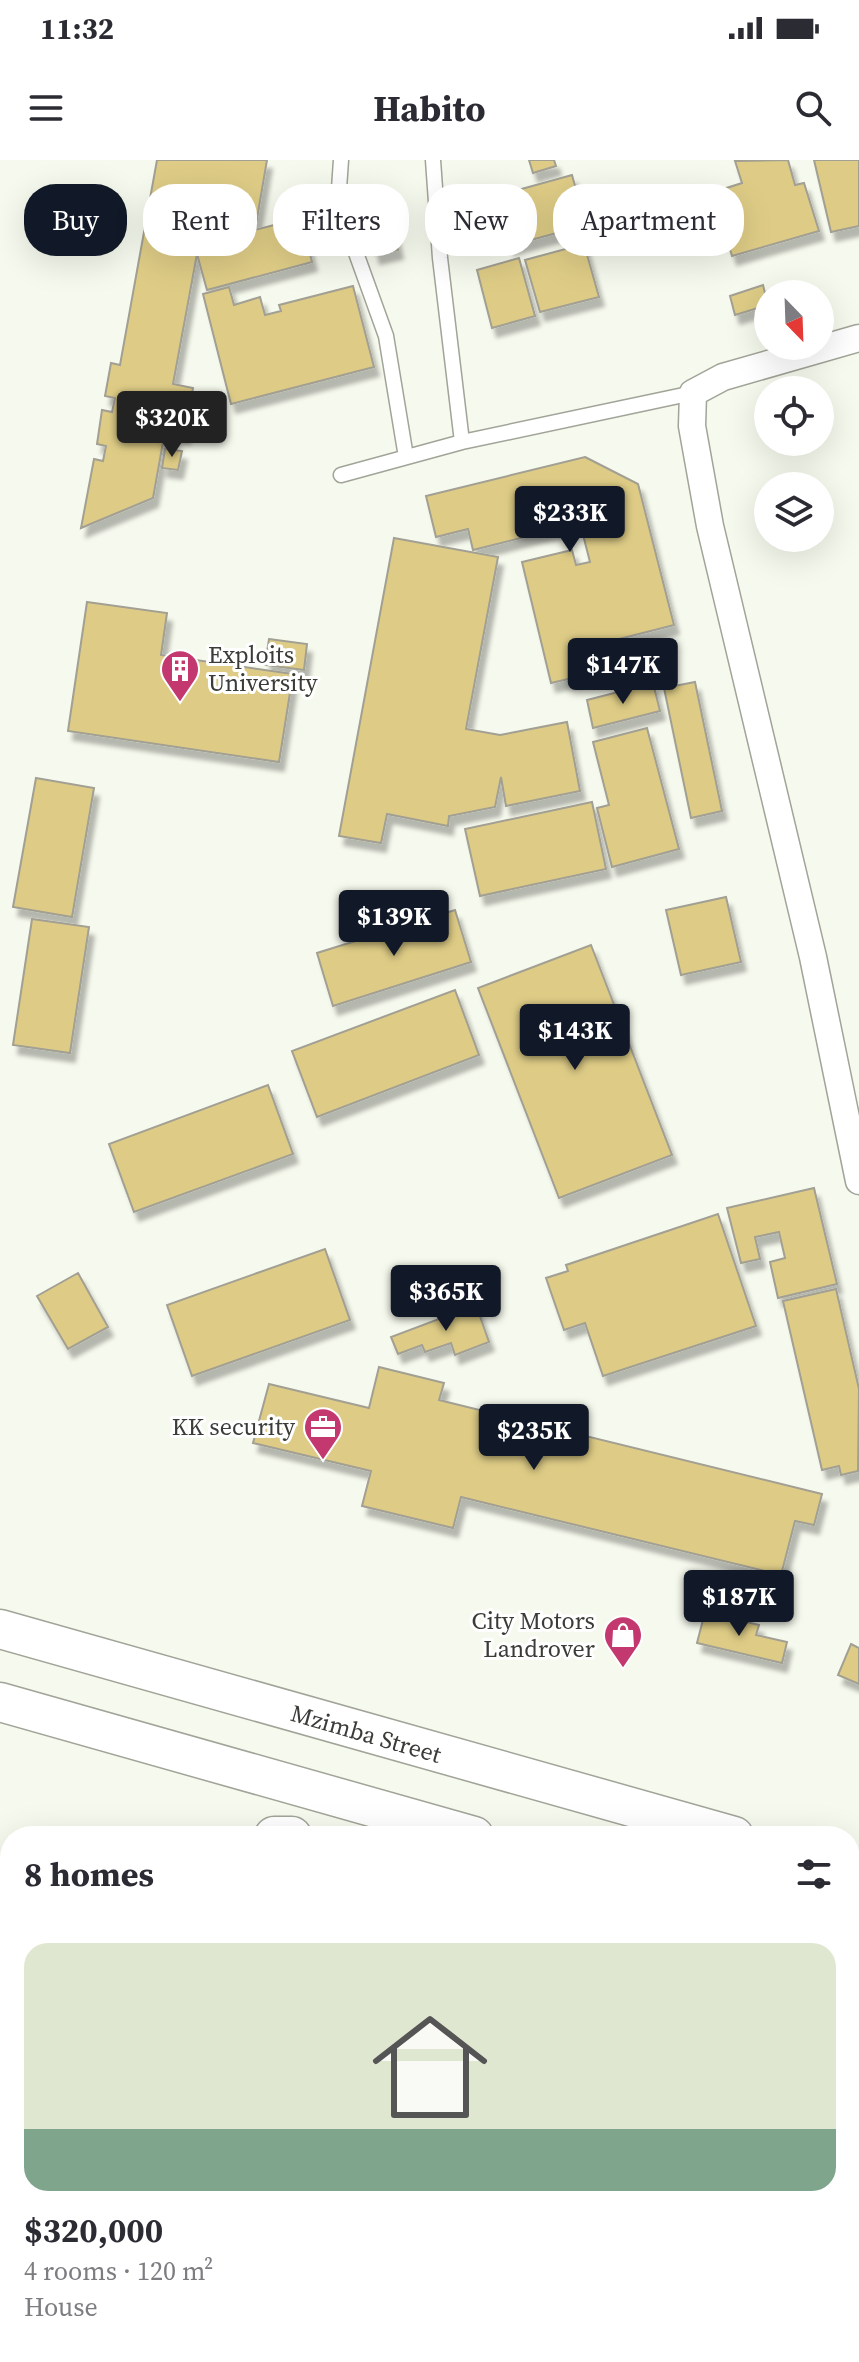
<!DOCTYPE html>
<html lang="en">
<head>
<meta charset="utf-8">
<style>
	body { margin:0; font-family:"Source Serif 4",serif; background:#f7f7f7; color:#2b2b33; height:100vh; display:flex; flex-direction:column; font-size:30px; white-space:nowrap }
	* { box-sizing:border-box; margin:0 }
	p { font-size:26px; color:#7c7c81 }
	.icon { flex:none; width:44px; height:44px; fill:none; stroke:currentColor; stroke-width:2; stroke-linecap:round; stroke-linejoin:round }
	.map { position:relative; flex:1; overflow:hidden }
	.panel { position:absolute; left:0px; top:1666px; width:860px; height:536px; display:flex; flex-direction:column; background:#fff; border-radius:32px 32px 0 0; box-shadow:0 8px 32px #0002 }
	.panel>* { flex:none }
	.guide { position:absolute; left:24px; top:24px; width:812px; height:72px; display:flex; gap:16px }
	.needle { width:52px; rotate:157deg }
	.fabs { position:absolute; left:754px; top:120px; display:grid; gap:16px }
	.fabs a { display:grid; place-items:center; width:80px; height:80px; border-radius:50%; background:#fff; box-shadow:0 8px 32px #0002; font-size:40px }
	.price { position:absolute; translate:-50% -68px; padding:0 18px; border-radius:8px; background:#111827; color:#fff; font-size:26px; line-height:52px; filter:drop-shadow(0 2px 4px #0008) }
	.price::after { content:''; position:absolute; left:50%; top:48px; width:24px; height:18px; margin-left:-12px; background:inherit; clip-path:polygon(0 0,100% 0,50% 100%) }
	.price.current { background:#222; color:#fff }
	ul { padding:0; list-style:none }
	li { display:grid; align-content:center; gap:16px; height:424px; padding:0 24px }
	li+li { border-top:2px solid #e1e1e2 }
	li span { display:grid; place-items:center; height:248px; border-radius:24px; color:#555 }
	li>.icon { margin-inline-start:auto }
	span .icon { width:144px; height:144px; fill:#fffc; stroke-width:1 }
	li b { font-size:34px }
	h2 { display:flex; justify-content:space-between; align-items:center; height:96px; padding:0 24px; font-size:34px }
	.tag { padding:0 28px; border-radius:32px; background:#fff; box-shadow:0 8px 32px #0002; font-size:28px; line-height:72px }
	.tag.current { background:#111827; color:#fff }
	.status { display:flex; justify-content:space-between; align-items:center; height:56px; padding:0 40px; background:#fff; direction:ltr }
	.status svg { height:22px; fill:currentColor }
	header { display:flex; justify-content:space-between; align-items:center; height:104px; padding:0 24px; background:#fff; font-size:36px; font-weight:700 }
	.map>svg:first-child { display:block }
</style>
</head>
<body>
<div class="status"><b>11:32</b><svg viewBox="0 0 49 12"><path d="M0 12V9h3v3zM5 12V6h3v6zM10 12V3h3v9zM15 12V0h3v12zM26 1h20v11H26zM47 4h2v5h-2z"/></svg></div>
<header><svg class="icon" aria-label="menu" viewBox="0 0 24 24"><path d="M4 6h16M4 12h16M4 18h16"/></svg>Habito<svg class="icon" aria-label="search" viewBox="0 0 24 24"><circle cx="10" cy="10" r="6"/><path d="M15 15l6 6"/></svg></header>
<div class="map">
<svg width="859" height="2202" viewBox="0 0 859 2202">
	<defs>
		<filter id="shadow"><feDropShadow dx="5" dy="9" stdDeviation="2" flood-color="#0004"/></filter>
	</defs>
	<rect width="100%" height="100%" fill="#f6f9ed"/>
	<!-- building -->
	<path fill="#decc86" stroke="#a29f93" stroke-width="2" filter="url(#shadow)" d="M157,0H267L255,70L301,58L312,102L207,130L197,94L173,224L193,228L185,275L165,271L153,338L81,368L94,299L103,301L106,286L97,284L102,250L112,252L115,238L105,236L111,203L120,205Z
		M529,0H554L556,6L533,13Z
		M788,0L795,25L804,23L819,71L732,96L718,48L721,47L717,31L742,23L735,1Z
		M814,0H859V66L831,72Z
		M572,15L586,65L509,86L496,36Z
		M389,50L398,90L375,95L366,55Z
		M584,84L599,137L540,152L525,100Z
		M519,98L535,156L492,168L477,110Z
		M763,125L768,145L735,155L730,136Z
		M353,126L374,207L231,244L203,134L229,127L234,145L260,137L265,155L281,151L279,145Z
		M165,289L182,291L178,310L162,308Z
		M585,297L638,324L674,465L584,488L590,514L551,523L522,402L572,390L576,405L590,402L580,363L473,390L468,369L436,377L426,336Z
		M394,378L498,397L466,569L500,575L567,562L580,631L506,646L501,617L495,647L449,656L448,666L387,654L381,683L339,676Z
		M87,442L167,453L161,495L293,514L279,602L68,571Z
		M269,479L307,484L304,510L265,505Z
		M695,522L722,651L691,658L664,528Z
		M653,523L660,551L593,568L587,540Z
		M647,568L679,689L612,707L597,648L609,645L593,582Z
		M36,618L94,628L72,757L13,747Z
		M592,642L606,709L480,736L465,669Z
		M726,737L741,802L681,815L666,750Z
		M455,750L471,802L333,846L317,793Z
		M32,759L89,767L70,893L13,885Z
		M591,785L672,995L559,1038L478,828Z
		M455,830L479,895L317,957L292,891Z
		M268,925L293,994L134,1052L109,984Z
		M814,1028L837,1124L778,1138L770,1102L785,1098L779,1072L755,1077L760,1099L741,1103L727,1048Z
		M718,1054L756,1166L603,1216L585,1163L564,1170L546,1118L568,1111L566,1105Z
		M325,1089L350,1160L192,1216L167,1145Z
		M78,1113L108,1167L68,1189L37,1136Z
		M836,1129L859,1229L858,1311L841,1315L839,1306L822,1310L783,1141Z
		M476,1145L489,1182L455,1195L451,1183L425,1192L422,1185L398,1194L391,1177Z
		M379,1207L444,1223L439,1240L822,1334L814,1365L795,1361L781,1415L461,1337L453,1368L362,1346L371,1311L253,1283L269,1224L369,1248Z
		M705,1452L759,1465L756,1475L787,1482L782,1503L697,1483Z
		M851,1484L859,1488V1524L838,1515Z"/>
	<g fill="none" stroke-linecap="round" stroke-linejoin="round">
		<defs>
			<path id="service" d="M341,0L338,43L386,176L406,297
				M433,0L440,98L462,282
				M341,315L462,282L693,233"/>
			<path id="minor" d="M859,178L723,217L693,233L692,266L710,366L813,797L859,1021"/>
			<path id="secondary" d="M0,1469L734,1676
				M0,1542L474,1676
				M274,1676H292
				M850,1708L859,1711
				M0,1759L10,1754
				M850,1782L859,1785"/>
		</defs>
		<!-- service casing -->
		<use href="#service" stroke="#a1a498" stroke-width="17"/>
		<!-- minor casing -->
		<use href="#minor" stroke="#a1a498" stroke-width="29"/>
		<!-- secondary casing -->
		<use href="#secondary" stroke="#a1a498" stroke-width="41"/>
		<!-- service -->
		<use href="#service" stroke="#fff" stroke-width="14"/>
		<!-- minor -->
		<use href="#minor" stroke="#fff" stroke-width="26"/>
		<!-- secondary -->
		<use href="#secondary" stroke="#fff" stroke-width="38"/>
	</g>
	<!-- icons -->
	<defs>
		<symbol id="building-pin" viewBox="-11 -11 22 30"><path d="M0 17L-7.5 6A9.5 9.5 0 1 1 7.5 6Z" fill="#c3386e" stroke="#fff"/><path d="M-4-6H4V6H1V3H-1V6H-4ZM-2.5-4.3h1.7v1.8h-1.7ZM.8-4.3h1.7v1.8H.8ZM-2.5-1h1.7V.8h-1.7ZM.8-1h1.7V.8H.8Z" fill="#fff"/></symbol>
		<symbol id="office-pin" viewBox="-11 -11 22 30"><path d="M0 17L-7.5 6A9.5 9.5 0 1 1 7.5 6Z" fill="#c3386e" stroke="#fff"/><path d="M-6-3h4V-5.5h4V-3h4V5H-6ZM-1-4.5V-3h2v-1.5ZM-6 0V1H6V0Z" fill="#fff"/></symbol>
		<symbol id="shop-pin" viewBox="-11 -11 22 30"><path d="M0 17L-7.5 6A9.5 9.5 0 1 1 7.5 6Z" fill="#c3386e" stroke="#fff"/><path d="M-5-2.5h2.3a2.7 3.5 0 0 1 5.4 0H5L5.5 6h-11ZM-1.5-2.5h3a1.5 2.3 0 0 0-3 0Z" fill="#fff"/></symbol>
	</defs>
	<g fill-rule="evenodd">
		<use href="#building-pin" x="158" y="487" width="44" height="60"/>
		<use href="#office-pin" x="301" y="1245" width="44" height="60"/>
		<use href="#shop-pin" x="601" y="1453" width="44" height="60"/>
	</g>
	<g text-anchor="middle" stroke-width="6" stroke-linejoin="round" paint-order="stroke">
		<!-- poi labels -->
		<g font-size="24" fill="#3b3c37" stroke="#fff" text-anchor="end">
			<text x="208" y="503" text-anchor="start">Exploits<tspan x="208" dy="28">University</tspan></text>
			<text x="295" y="1275">KK security</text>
			<text x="595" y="1469">City Motors<tspan x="595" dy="28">Landrover</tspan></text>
		</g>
		<!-- street labels -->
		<g font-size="24" fill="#3b3c37" stroke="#fff">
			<text transform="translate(366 1574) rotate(16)" y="8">Mzimba Street</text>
		</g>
	</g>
</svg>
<div class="fabs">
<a><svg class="needle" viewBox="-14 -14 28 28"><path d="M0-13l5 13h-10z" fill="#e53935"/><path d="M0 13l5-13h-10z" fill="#7c7c81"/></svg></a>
<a><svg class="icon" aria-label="locate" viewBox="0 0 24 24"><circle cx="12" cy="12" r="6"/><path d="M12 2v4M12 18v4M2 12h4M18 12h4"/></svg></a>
<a><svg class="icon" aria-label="layers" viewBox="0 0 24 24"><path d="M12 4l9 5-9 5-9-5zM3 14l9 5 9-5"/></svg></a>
</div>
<b class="price current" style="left:172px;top:299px">$320K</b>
<b class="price" style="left:570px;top:394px">$233K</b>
<b class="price" style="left:623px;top:546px">$147K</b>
<b class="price" style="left:394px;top:798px">$139K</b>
<b class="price" style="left:575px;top:912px">$143K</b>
<b class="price" style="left:446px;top:1173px">$365K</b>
<b class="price" style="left:534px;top:1312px">$235K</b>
<b class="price" style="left:739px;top:1478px">$187K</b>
<div class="guide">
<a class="tag current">Buy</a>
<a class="tag">Rent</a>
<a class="tag">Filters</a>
<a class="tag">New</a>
<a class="tag">Apartment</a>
</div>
<section class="panel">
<h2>8 homes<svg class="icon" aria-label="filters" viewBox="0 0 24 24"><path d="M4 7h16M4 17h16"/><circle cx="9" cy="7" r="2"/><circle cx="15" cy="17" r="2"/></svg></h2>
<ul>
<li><span style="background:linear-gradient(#dfe7d0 75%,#7fa58c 0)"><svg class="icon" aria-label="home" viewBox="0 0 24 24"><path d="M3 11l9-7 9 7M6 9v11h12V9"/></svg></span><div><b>$320,000</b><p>4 rooms · 120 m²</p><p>House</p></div></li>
</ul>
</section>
</div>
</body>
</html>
